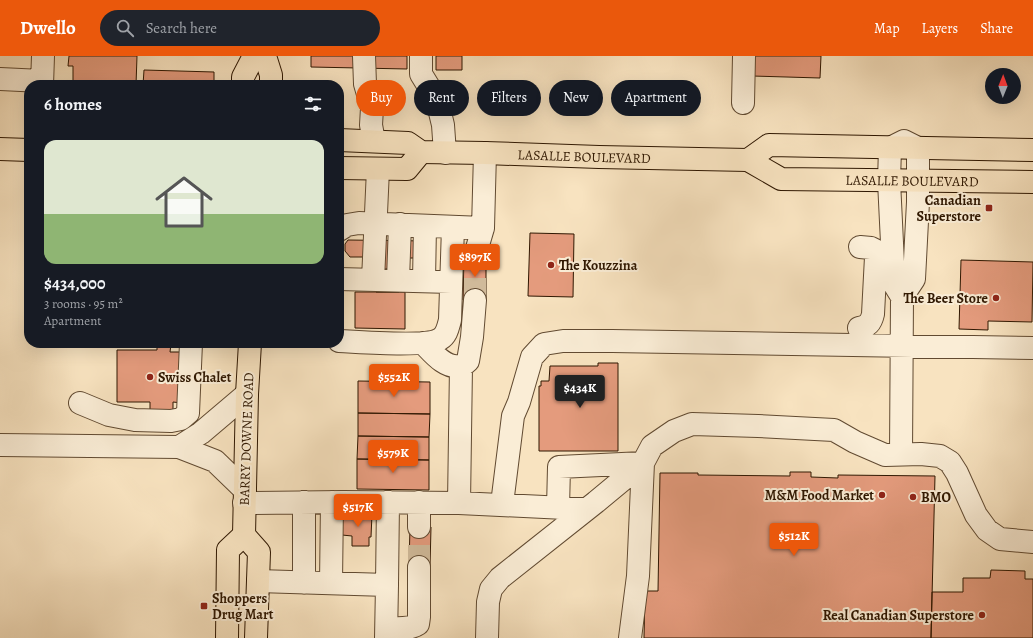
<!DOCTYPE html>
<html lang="en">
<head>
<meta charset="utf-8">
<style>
	body { margin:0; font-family:Alegreya,serif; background:#20242c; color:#f1f3f6; height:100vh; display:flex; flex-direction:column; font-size:15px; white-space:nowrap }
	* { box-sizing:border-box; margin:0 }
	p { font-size:13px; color:#9ea1a6 }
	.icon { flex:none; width:22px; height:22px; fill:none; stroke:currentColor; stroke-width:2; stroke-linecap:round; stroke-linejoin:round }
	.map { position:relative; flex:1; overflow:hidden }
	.panel { position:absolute; left:24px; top:24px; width:320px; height:268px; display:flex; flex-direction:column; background:#171b24; border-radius:16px; box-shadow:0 4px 16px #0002 }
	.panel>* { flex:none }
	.banner { position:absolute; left:356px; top:24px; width:380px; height:36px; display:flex; gap:8px }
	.needle { width:26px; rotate:1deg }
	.fabs { position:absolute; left:985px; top:12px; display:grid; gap:8px }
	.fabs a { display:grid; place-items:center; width:36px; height:36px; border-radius:50%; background:#171b24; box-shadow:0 4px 16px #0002; font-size:20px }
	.price { position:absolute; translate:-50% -34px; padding:0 9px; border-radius:4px; background:#ea580c; color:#fff; font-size:13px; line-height:26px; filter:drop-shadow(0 1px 2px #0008) }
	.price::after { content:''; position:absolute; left:50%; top:24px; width:12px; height:9px; margin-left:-6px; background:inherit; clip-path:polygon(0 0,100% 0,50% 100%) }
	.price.current { background:#222; color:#fff }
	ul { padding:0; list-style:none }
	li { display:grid; align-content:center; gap:8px; height:212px; padding:0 20px }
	li span { display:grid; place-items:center; height:124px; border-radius:12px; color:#555 }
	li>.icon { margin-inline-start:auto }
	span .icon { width:72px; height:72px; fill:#fffc; stroke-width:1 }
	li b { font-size:17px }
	h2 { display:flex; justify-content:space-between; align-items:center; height:48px; padding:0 20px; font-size:17px }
	.tag { padding:0 14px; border-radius:18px; background:#171b24; box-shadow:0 4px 16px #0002; font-size:14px; line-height:36px }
	.tag.current { background:#ea580c; color:#fff }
	header { display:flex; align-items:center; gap:24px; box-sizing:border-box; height:56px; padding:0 20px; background:#ea580c; color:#fff }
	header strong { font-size:19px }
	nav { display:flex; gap:22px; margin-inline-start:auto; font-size:14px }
	.search { width:280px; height:36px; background:#20242c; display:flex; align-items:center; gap:10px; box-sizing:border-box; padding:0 14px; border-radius:22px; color:#9ea1a6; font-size:15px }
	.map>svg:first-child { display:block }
</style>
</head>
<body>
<header>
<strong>Dwello</strong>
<div class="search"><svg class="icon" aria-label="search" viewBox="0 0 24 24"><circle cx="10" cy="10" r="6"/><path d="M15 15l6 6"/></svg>Search here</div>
<nav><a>Map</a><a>Layers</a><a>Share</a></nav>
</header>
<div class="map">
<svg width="1033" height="582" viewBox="0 0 1033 582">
	<rect width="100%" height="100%" fill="#f8e3c0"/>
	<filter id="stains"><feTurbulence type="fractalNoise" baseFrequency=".005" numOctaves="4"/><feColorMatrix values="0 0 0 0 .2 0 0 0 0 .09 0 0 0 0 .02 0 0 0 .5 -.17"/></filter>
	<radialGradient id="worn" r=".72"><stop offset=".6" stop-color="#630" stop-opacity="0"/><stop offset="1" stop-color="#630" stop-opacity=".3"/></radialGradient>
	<!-- building -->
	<path fill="#e49b7d" stroke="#2f1701" d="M69,0H137L136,29H73V10H68Z
		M311,0H407V13L311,11Z
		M436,0H462V14H436Z
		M753,0H821L820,22L752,20Z
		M144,14L214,16V29H143Z
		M530,177L574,178L573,241L528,240Z
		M348,184L428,185L427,202H400L399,236H376L377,201H350L345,195V188Z
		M464,199L486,200V244H463Z
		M961,204L1033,206L1032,266L988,265V274L959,273Z
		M355,236H405V273L355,272Z
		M157,288H171L170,296H183L182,347L173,346V356H150V346H117V294H157Z
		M598,307H618V395H539V330H541V325H549L550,310H598Z
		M358,325L430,326V358L358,357Z
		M358,357L430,358L429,381L358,380Z
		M358,380L429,381V404L357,403Z
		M357,403L429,404V434L357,433Z
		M790,416H811V421L838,422V419L935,420L931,582H644L645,535H658L660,417H698V419L790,420Z
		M342,457L372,458L371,481H369V490H352V480L342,479Z
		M410,471H431L430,511L409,510Z
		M991,514L1025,515V523H1033V582H931L932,536H963V522H990Z"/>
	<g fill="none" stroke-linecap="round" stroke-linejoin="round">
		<!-- minor-tunnel -->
		<path stroke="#d0ba9a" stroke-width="22" stroke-dasharray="22 11" stroke-linecap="butt" d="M475,244V199
			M419,511V471"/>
		<defs>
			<path id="minor" d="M364,0L365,28L372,52L371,69L374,85
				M421,0V18L437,44L443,69L445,97
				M0,23L42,25
				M42,29L43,0
				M743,47L744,0
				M339,174L347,169L359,167L483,172L485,97
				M475,199L483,172
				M339,223L451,226
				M373,224L378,113
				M398,224L400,168
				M424,225L425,170
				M859,272C868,270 871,267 873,258L876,201L875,194L871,192L860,191
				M339,285C357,286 428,291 440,283C447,279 448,271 450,264L453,171
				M423,287C432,296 445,313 460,310C463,310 466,307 468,305L472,281L475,244
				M80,347L109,359L135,364L171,365L181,363L188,357L191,287
				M0,389L179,391L215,405L245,434
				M179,391L201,377L247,338
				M901,398L902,241L914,223L918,146V92L904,85L890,92L889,125L894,228L902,241
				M244,447L343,446L459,447L586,453
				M459,447L461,310
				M502,448L513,360L519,346L532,301L544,288L563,285H612L1033,292
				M558,452L559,411L643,407L638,520L630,582
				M419,471V446
				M258,525L387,529L386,582
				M304,527V446
				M331,527L332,446
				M387,529L388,446
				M387,572C397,572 409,574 418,568L419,561V511
				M487,582L488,546L491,533L500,522L596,446L643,407L652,390L674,375L692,368L758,370L834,374L855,386L885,399L921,398L940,400L950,406L957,417L976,459L987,474L1000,483L1033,486"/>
			<g id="major">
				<path d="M265,0L271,19V29"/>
				<path d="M243,29V21L254,0"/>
				<path id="s1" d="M339,84L408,87L421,96L485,97L599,101L748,104L781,123L1033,126"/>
				<path d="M0,93L29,94"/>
				<path d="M748,104L769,89L1033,94"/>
				<path d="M339,112L407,113L421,96"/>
				<path d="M250,287L247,338L244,479L259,496L256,582"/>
				<path d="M227,582L228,494L244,479"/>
			</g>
		</defs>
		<!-- minor casing -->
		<use href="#minor" stroke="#614a31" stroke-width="24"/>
		<!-- major casing -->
		<use href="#major" stroke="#2f1701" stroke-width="24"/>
		<!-- minor -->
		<use href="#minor" stroke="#faedd6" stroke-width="22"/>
		<!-- major -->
		<use href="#major" stroke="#f8e3c0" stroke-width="22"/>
	</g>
	<!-- markers -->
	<g fill="#8f2418" stroke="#faedd6" stroke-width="1.5">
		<rect x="985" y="148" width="8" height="8" rx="2"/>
		<circle cx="551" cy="209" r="4"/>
		<circle cx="996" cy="242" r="4"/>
		<circle cx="150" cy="321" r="4"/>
		<circle cx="882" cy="439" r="4"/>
		<circle cx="913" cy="441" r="4"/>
		<rect x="200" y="546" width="8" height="8" rx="2"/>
		<circle cx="982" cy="559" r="4"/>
	</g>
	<g text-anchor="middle" stroke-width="4" stroke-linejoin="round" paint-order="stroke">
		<!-- street labels -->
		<g font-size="14" fill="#2f1701" stroke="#faedd6">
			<text dy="5" stroke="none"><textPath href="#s1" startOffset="248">LASALLE BOULEVARD</textPath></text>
			<text dy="5" stroke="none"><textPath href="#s1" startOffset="581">LASALLE BOULEVARD</textPath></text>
			<text transform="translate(246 383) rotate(-88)" y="5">BARRY DOWNE ROAD</text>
		</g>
		<!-- poi labels -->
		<g font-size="14" font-weight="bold" fill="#2f1701" stroke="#faedd6" text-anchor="end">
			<text x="981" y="149">Canadian<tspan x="981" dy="16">Superstore</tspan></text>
			<text x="559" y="214" text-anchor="start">The Kouzzina</text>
			<text x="988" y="247">The Beer Store</text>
			<text x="158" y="326" text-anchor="start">Swiss Chalet</text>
			<text x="874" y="444">M&amp;M Food Market</text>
			<text x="921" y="446" text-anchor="start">BMO</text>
			<text x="212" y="547" text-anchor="start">Shoppers<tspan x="212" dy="16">Drug Mart</tspan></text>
			<text x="974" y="564">Real Canadian Superstore</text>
		</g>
	</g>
	<rect width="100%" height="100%" filter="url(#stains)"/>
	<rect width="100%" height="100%" fill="url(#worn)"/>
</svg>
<div class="fabs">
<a><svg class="needle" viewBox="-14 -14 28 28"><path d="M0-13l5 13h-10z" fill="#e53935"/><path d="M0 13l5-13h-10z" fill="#9ea1a6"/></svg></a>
</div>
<b class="price" style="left:475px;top:222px">$897K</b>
<b class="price" style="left:394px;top:342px">$552K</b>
<b class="price current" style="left:580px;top:353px">$434K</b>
<b class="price" style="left:393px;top:418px">$579K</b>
<b class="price" style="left:358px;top:472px">$517K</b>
<b class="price" style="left:794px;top:501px">$512K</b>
<div class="banner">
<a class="tag current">Buy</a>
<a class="tag">Rent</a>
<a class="tag">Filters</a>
<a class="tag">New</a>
<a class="tag">Apartment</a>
</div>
<section class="panel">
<h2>6 homes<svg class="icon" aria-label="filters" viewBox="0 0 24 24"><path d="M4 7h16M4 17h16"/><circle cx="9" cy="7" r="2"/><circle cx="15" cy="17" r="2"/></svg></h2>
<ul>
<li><span style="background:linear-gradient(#dfe7d0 60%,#8fb573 0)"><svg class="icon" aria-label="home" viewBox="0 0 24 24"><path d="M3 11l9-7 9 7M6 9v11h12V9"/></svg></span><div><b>$434,000</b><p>3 rooms · 95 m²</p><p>Apartment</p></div></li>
</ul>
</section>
</div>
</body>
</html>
